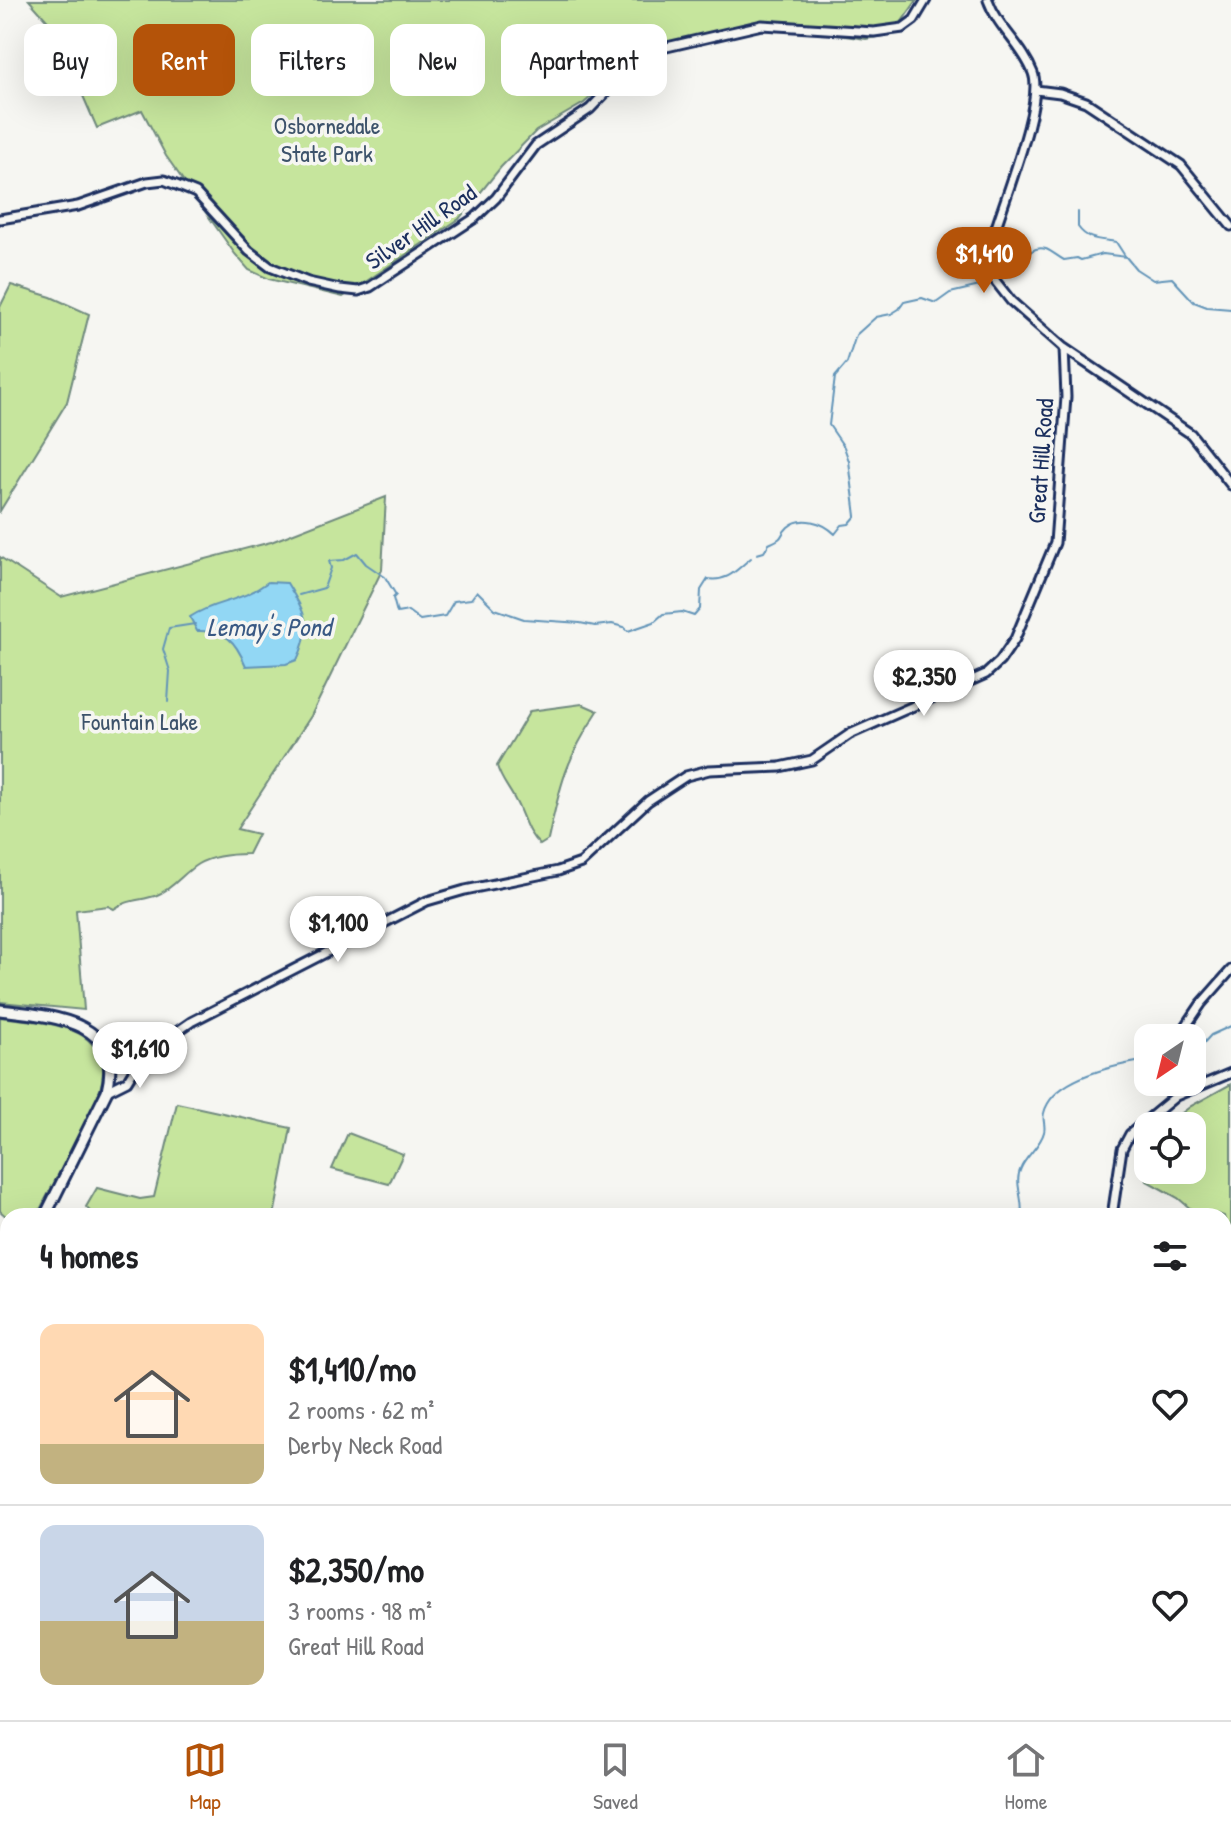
<!DOCTYPE html>
<html lang="en">
<head>
<meta charset="utf-8">
<style>
	body { margin:0; font-family:"Patrick Hand",sans-serif; background:#f6f6f6; color:#202124; height:100vh; display:flex; flex-direction:column; font-size:30px; white-space:nowrap }
	* { box-sizing:border-box; margin:0 }
	p { font-size:26px; color:#757577 }
	.icon { flex:none; width:44px; height:44px; fill:none; stroke:currentColor; stroke-width:2; stroke-linecap:round; stroke-linejoin:round }
	.map { position:relative; flex:1; overflow:hidden }
	.panel { position:absolute; left:0px; top:1208px; width:1232px; height:512px; display:flex; flex-direction:column; background:#fff; border-radius:24px 24px 0 0; box-shadow:0 8px 32px #0002 }
	.panel>* { flex:none }
	.top-card { position:absolute; left:24px; top:24px; width:800px; height:72px; display:flex; gap:16px }
	.needle { width:52px; rotate:215deg }
	.tools { position:absolute; left:1134px; top:1024px; display:grid; gap:16px }
	.tools a { display:grid; place-items:center; width:72px; height:72px; border-radius:16px; background:#fff; box-shadow:0 8px 32px #0002; font-size:40px }
	.price { position:absolute; translate:-50% -68px; padding:0 18px; border-radius:28px; background:#fff; color:#222; font-size:26px; line-height:52px; filter:drop-shadow(0 2px 4px #0008) }
	.price::after { content:''; position:absolute; left:50%; top:48px; width:24px; height:18px; margin-left:-12px; background:inherit; clip-path:polygon(0 0,100% 0,50% 100%) }
	.price.current { background:#b45309; color:#fff }
	ul { padding:0; list-style:none }
	li { display:flex; align-items:center; gap:24px; height:200px; padding:0 40px }
	li+li { border-top:2px solid #e0e0e0 }
	li span { display:grid; place-items:center; flex:none; width:224px; height:160px; border-radius:16px; color:#555 }
	li>.icon { margin-inline-start:auto }
	span .icon { width:96px; height:96px; fill:#fffc; stroke-width:1 }
	li b { font-size:34px }
	h2 { display:flex; justify-content:space-between; align-items:center; height:96px; padding:0 40px; font-size:34px }
	.pill { padding:0 28px; border-radius:16px; background:#fff; box-shadow:0 8px 32px #0002; font-size:28px; line-height:72px }
	.pill.current { background:#b45309; color:#fff }
	.tab-bar { display:flex; justify-content:space-around; align-items:center; height:112px; border-top:2px solid #e0e0e0; background:#fff; font-size:22px; color:#757577 }
	.tab-bar a { display:grid; justify-items:center; gap:4px }
	.tab-bar .current { color:#b45309 }
	.map>svg:first-child { display:block }
</style>
</head>
<body>
<div class="map">
<svg width="1231" height="1720" viewBox="0 0 1231 1720">
	<rect width="100%" height="100%" fill="#f6f6f2"/>
	<filter id="ink" filterUnits="userSpaceOnUse"><feTurbulence type="fractalNoise" baseFrequency=".0125" numOctaves="2"/><feDisplacementMap in="SourceGraphic" scale="16" xChannelSelector="R" yChannelSelector="G"/><feConvolveMatrix kernelMatrix="1 2 1 2 8 2 1 2 1" color-interpolation-filters="sRGB"/></filter>
	<g filter="url(#ink)">
		<!-- green -->
		<path fill="#c6e59d" stroke="#708a7e" stroke-width="2" d="M29,0H917L893,34L866,39L809,31L750,28L651,47L629,55L624,58L607,83L584,103L536,131L501,167L459,219L343,297L269,279L249,270L235,254L166,156L142,110L97,128L53,27Z
			M11,285L51,297L89,314L67,402L0,511V307Z
			M386,497L382,570L311,716L237,829L258,834L248,854C232,854 212,856 198,864C183,873 173,889 157,895C142,901 128,899 114,909L108,906L76,910L84,1010L0,1002V557L61,597L271,542Z
			M582,704L598,711C566,759 560,785 548,840L540,845C526,833 524,816 515,800C509,788 501,780 497,766L530,711Z
			M0,1017C25,1020 55,1022 78,1033C92,1040 104,1056 103,1072C102,1110 53,1179 37,1216L8,1218L0,1211Z
			M1231,1084V1248L1224,1216L1218,1214L1199,1216L1178,1198L1147,1181L1138,1155L1148,1144V1170H1192V1126H1165L1191,1106Z
			M177,1103L291,1128L274,1216H94L86,1207L97,1188L140,1199L154,1197Z
			M348,1133L403,1154L389,1184L332,1169Z"/>
		<!-- water -->
		<path fill="#92d7f4" stroke="#6294b8" stroke-width="2" d="M268,582L287,583C306,614 313,626 297,660L286,664L246,666C235,640 226,630 197,631L190,617C215,600 240,603 268,582Z"/>
		<g fill="none" stroke-linecap="round" stroke-linejoin="round">
			<!-- stream -->
			<path stroke="#6294b8" stroke-width="2" d="M1078,212V227C1088,241 1100,239 1116,242L1125,256
				M1003,277C1020,271 1026,243 1046,249C1053,252 1058,257 1064,260L1077,258L1081,260L1103,254L1126,257L1136,269L1153,280L1172,278L1194,302L1207,307L1231,309
				M757,554L764,552L769,544C787,536 777,538 788,527C801,515 823,522 835,534L842,525L849,524L856,516L849,461L844,447L829,425L835,377L847,363L856,335L876,317L891,314L899,309L904,302L922,298L936,303L950,293L984,285
				M299,595L324,588L331,568L329,561L344,560L357,553L366,564L385,577L396,595L393,598L397,613L408,611L420,620L445,616L454,601L471,599L477,591L495,609L524,619L580,623L595,626L612,624L624,627L628,631L654,622L663,614L682,612L694,616L700,609L701,590L708,579C729,582 737,569 751,558
				M168,702L170,671L163,649L169,628L195,624
				M1192,1066L1200,1055V1047L1211,1035L1231,1026
				M1021,1216C1025,1201 1013,1183 1021,1168C1026,1156 1041,1145 1044,1132C1046,1126 1042,1119 1044,1113C1053,1077 1116,1065 1148,1060
				M360,1720L361,1712"/>
			<defs>
				<path id="minor" d="M988,0C998,28 1023,46 1033,73C1045,104 998,213 989,251V267L993,278L1011,301L1064,348L1191,434L1231,485
					M1036,90L1060,93L1086,102L1181,165L1231,226
					M0,219L78,206L147,182L164,180L196,193L249,251L270,267L308,282L340,289L358,291L370,287L475,218L496,198L536,145L590,109L636,61L658,49L762,25L874,32L903,28L914,20L926,0
					M1178,1038L1201,1004L1231,970
					M103,1044H112L143,1055
					M1172,1082L1176,1096
					M107,1091L127,1081L143,1055L191,1022L427,901L465,890L558,871L581,863L648,801L686,776L709,770L780,767L812,760L850,734L986,674L1000,661L1015,639L1055,543L1066,397L1064,348
					M1112,1216L1122,1149L1130,1134L1176,1096L1231,1073
					M510,1712L511,1720
					M1101,1712L1103,1720"/>
				<path id="major" d="M0,1010C51,1016 125,1020 107,1091L45,1216
					M0,1531L8,1456"/>
			</defs>
			<!-- minor casing -->
			<use href="#minor" stroke="#1b2f5e" stroke-width="13"/>
			<!-- major casing -->
			<use href="#major" stroke="#1b2f5e" stroke-width="15"/>
			<!-- minor -->
			<use href="#minor" stroke="#f6f6f2" stroke-width="7"/>
			<!-- major -->
			<use href="#major" stroke="#f6f6f2" stroke-width="9"/>
		</g>
	</g>
	<g text-anchor="middle" stroke-width="7" stroke-linejoin="round" paint-order="stroke">
		<!-- park labels -->
		<g font-size="24" fill="#3d536b" stroke="#f6f6f2">
			<text x="327" y="134">Osbornedale<tspan x="327" dy="28">State Park</tspan></text>
			<text x="140" y="730">Fountain Lake</text>
		</g>
		<!-- street labels -->
		<g font-size="24" fill="#1b2f5e" stroke="#f6f6f2">
			<text transform="translate(421 227) rotate(-35)" y="8">Silver Hill Road</text>
			<text transform="translate(1041 461) rotate(-86)" y="8">Great Hill Road</text>
		</g>
		<!-- water labels -->
		<g font-size="26" font-style="italic" fill="#395984" stroke="#f6f6f2">
			<text x="269" y="636">Lemay's Pond</text>
		</g>
	</g>
</svg>
<div class="tools">
<a><svg class="needle" viewBox="-14 -14 28 28"><path d="M0-13l5 13h-10z" fill="#e53935"/><path d="M0 13l5-13h-10z" fill="#757577"/></svg></a>
<a><svg class="icon" aria-label="locate" viewBox="0 0 24 24"><circle cx="12" cy="12" r="6"/><path d="M12 2v4M12 18v4M2 12h4M18 12h4"/></svg></a>
</div>
<b class="price current" style="left:984px;top:295px">$1,410</b>
<b class="price" style="left:924px;top:718px">$2,350</b>
<b class="price" style="left:338px;top:964px">$1,100</b>
<b class="price" style="left:140px;top:1090px">$1,610</b>
<div class="top-card">
<a class="pill">Buy</a>
<a class="pill current">Rent</a>
<a class="pill">Filters</a>
<a class="pill">New</a>
<a class="pill">Apartment</a>
</div>
<section class="panel">
<h2>4 homes<svg class="icon" aria-label="filters" viewBox="0 0 24 24"><path d="M4 7h16M4 17h16"/><circle cx="9" cy="7" r="2"/><circle cx="15" cy="17" r="2"/></svg></h2>
<ul>
<li><span style="background:linear-gradient(#ffd9b3 75%,#c2b280 0)"><svg class="icon" aria-label="home" viewBox="0 0 24 24"><path d="M3 11l9-7 9 7M6 9v11h12V9"/></svg></span><div><b>$1,410/mo</b><p>2 rooms · 62 m²</p><p>Derby Neck Road</p></div><svg class="icon" aria-label="heart" viewBox="0 0 24 24"><path d="M12 20l-8-8c-3-5 5-10 8-4 3-6 11-1 8 4z"/></svg></li>
<li><span style="background:linear-gradient(#c9d6e8 60%,#c2b280 0)"><svg class="icon" aria-label="home" viewBox="0 0 24 24"><path d="M3 11l9-7 9 7M6 9v11h12V9"/></svg></span><div><b>$2,350/mo</b><p>3 rooms · 98 m²</p><p>Great Hill Road</p></div><svg class="icon" aria-label="heart" viewBox="0 0 24 24"><path d="M12 20l-8-8c-3-5 5-10 8-4 3-6 11-1 8 4z"/></svg></li>
</ul>
</section>
</div>
<nav class="tab-bar">
<a class="current"><svg class="icon" aria-label="map" viewBox="0 0 24 24"><path d="M3 6l6-2 6 2 6-2v14l-6 2-6-2-6 2zM9 4v14M15 6v14"/></svg>Map</a>
<a><svg class="icon" aria-label="saved" viewBox="0 0 24 24"><path d="M7 4h10v16l-5-4-5 4z"/></svg>Saved</a>
<a><svg class="icon" aria-label="home" viewBox="0 0 24 24"><path d="M3 11l9-7 9 7M6 9v11h12V9"/></svg>Home</a>
</nav>
</body>
</html>
